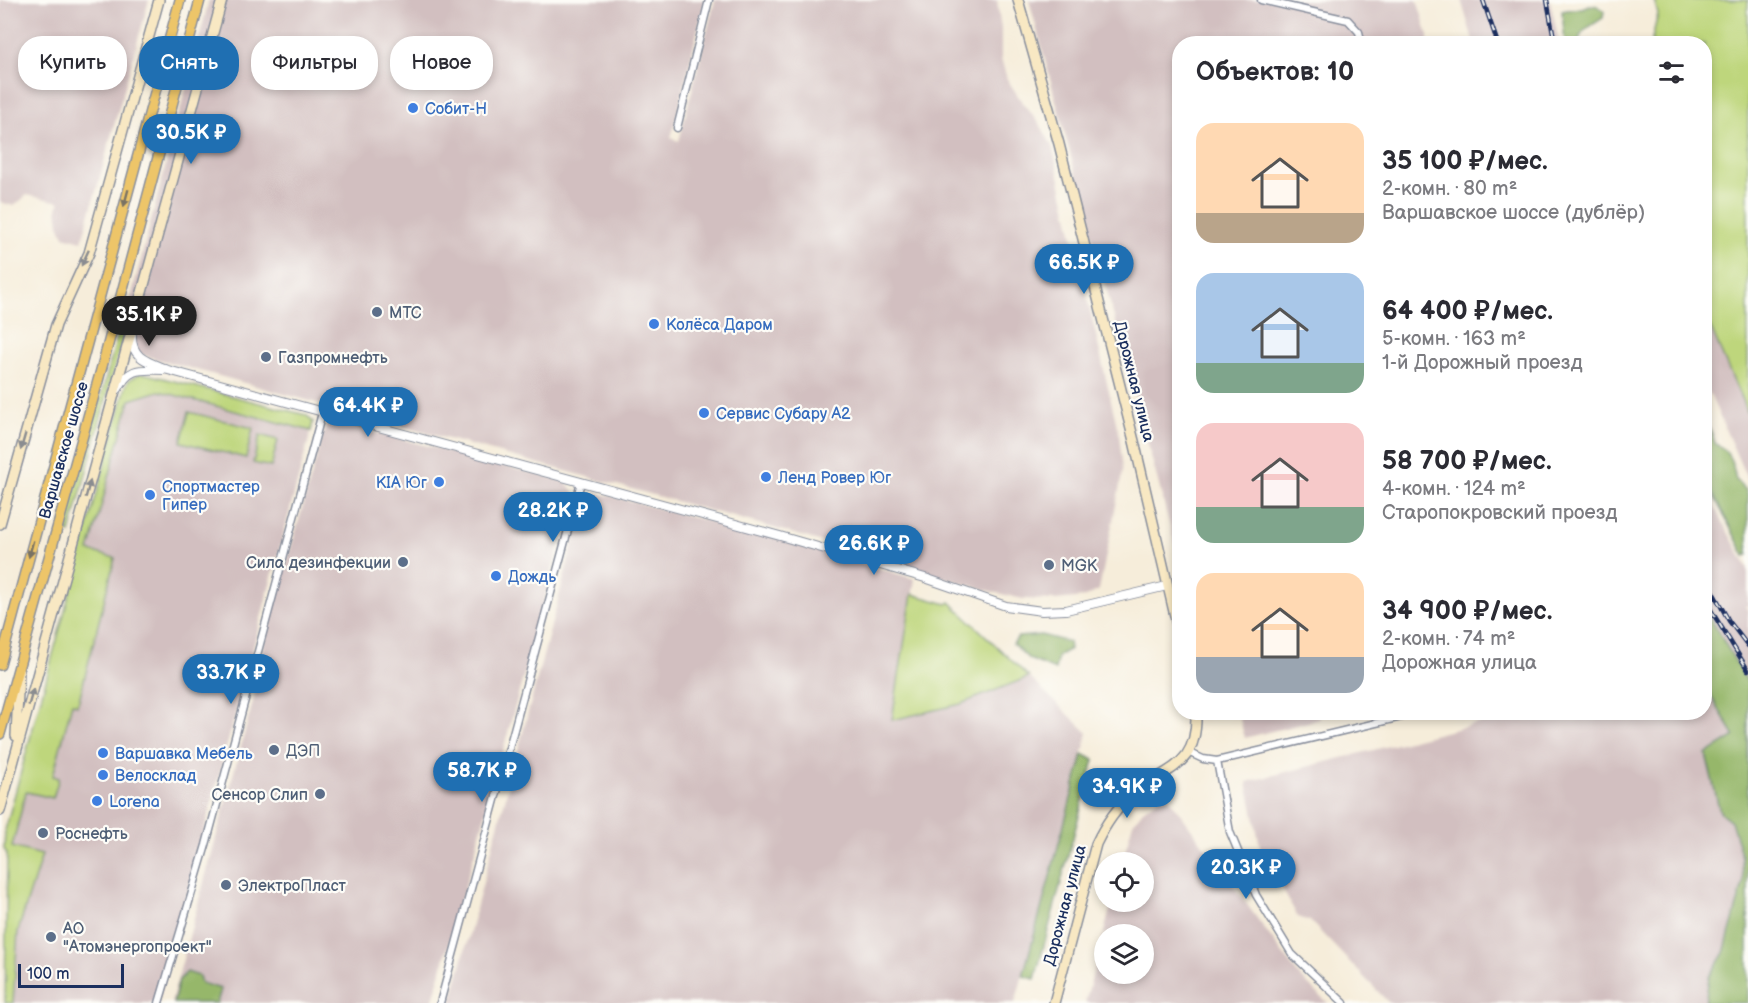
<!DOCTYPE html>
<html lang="ru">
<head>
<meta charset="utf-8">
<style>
	body { margin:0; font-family:"Balsamiq Sans",sans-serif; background:#f2f2f3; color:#2b2b33; height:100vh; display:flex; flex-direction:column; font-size:22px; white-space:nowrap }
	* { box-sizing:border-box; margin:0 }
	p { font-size:20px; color:#7c7c81 }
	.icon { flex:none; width:33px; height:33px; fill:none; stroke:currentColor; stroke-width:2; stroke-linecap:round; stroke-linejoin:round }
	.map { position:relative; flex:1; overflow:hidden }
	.details { position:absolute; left:1172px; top:36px; width:540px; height:684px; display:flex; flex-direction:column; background:#fff; border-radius:24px; box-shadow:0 3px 9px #0003 }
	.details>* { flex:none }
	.banner { position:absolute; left:18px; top:36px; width:570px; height:54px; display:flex; gap:12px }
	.buttons { position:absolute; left:1094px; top:852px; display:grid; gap:12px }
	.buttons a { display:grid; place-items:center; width:60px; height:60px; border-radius:50%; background:#fff; box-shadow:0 3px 9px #0003; font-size:30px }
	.scale { position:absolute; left:18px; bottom:15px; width:106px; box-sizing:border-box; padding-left:6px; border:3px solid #1b2f5e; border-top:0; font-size:16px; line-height:21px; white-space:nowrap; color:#1b2f5e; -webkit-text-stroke:4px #fdfcf7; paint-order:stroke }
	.price { position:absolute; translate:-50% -51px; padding:0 14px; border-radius:21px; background:#1f6fb2; color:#fff; font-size:20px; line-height:39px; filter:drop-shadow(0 2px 3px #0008) }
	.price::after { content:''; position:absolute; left:50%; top:36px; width:18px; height:14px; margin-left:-9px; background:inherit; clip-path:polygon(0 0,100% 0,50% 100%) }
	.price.active { background:#222; color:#fff }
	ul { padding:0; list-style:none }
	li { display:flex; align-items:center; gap:18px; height:150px; padding:0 24px }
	li span { display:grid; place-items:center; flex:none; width:168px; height:120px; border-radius:18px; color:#555 }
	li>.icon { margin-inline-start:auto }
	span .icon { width:72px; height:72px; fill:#fffc; stroke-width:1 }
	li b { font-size:26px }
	h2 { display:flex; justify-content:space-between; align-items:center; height:72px; padding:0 24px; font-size:26px }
	.pill { padding:0 21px; border-radius:24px; background:#fff; box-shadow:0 3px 9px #0003; font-size:21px; line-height:54px }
	.pill.active { background:#1f6fb2; color:#fff }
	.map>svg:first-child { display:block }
</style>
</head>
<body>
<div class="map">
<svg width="1748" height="1003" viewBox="0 0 1748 1003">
	<rect width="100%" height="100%" fill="#fdfcf7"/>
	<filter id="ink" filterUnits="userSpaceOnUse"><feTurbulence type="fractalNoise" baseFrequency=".0167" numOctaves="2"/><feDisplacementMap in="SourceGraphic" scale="12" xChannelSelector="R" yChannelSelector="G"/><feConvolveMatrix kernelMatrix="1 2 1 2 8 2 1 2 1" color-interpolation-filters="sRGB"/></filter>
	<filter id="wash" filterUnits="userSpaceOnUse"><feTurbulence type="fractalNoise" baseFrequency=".008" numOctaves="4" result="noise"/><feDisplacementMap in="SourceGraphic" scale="24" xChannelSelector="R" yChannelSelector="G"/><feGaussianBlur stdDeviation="1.35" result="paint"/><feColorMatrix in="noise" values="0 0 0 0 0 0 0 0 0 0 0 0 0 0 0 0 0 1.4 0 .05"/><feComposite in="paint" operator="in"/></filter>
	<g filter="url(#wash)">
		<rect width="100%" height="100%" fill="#f6edda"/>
		<!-- industrial -->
		<path fill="#d2bfc0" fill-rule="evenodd" d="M0,0H149L82,241L64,236L59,224L57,208L60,202L27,195L14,206L0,202Z
			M209,0H705L671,138L679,141L715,0H997L1001,29V59L1007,79L1022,102L1040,124L1052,146L1119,435L1123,470L1099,590L1086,597L1055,600L1023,599L997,593L781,530L124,350L121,342L122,332Z
			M1029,0H1417L1428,35V44H1179V560Z
			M1461,0H1550L1559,43H1474Z
			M1704,314L1748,414V481L1704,381Z
			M158,391L311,431L158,1003H13L18,931L42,855L12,847L26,791L53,798L58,778L53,776L72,703L77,704L79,700L115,558L89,552L130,400Z
			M332,421L565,482L574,491L485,816L432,1003H171L263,665L258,664L326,425Z
			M1704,488L1748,569V605L1745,606L1748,611V683L1704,607Z
			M597,493L779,539L915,579L892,720L961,704L1029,677L1088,733L1047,891L1015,1003H451L585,498Z
			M1704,685L1735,736L1706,755L1731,821L1742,857L1743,884L1724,953L1709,977L1705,1003H1389L1310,921L1298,917L1284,892L1271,859L1262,856L1247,782L1519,713L1704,712Z
			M1238,713H1319L1320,719L1245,738Z
			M1166,794L1300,977L1328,1003H1085L1112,902H1143V862H1122L1133,823L1143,810ZM1104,934H1143V974H1104Z"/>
		<!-- green -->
		<path fill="#bed67b" stroke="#6c826c" stroke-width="1.5" d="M1654,0H1748V414L1704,313V44L1651,43L1658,14Z
			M122,319L127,321L70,533L67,532V520Z
			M139,374H147L306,415L313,422L311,431L159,391L130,400L89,551L115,558L79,700L77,705L72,703L53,776L59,778L53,798L26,792L12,847L42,855L18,931L13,1003H5L7,854L4,849L5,830L126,386L129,380Z
			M189,412L253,428L246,458L181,442Z
			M260,435L278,440L271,467L253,463Z
			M912,594L947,604L950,602L1029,677L961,704L892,720Z"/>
		<!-- forest -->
		<path fill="#96b76b" stroke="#587364" stroke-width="1.5" d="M1590,5L1598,6L1604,11L1603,18C1593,25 1579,30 1579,43H1565L1562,11C1574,8 1577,11 1590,5Z
			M1704,424L1710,429L1715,443L1727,452L1733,466L1736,480L1746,490L1748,497V555L1745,556L1704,477Z
			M1704,607L1748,683V1003H1705L1709,977L1724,953L1743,884L1742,857L1731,821L1720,812L1706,754L1735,736L1704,685Z
			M1041,635L1069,642L1070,649L1058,656L1055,670L1029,659L1013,644L1018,637Z
			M1083,754L1094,760L1035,979L1023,976Z
			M187,972L199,976L201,983L221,989L217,1003H173L179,980Z"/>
	</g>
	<g filter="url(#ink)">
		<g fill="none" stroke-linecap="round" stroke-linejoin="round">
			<defs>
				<path id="minor" d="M1261,0L1348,20L1359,32L1362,44
					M677,128L709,0
					M1188,752L1203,759L1217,761L1422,712
					M1217,761L1230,832L1256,895L1292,954L1344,1003
					M159,1003L206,845L322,413
					M440,1003L581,482"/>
				<path id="tertiary" d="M132,336C131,359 150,362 168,370L780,536L925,578L1006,606L1042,611L1066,610L1167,586
					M118,389C130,366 141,370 163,370"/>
				<path id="secondary" d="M1018,0L1059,144L1134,441L1179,633
					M0,524L56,325L89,253L159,0
					M16,736L19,672
					M0,811L222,0
					M1054,1003L1096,844C1105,825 1115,809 1132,795C1167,766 1198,769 1196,712"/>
				<path id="primary" d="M0,665L180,0
					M0,734L106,352L200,0"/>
			</defs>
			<!-- minor casing -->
			<use href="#minor" stroke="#888e9c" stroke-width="9"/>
			<!-- tertiary casing -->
			<use href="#tertiary" stroke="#888e9c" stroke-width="10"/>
			<!-- secondary casing -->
			<use href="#secondary" stroke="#888e9c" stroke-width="12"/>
			<!-- primary casing -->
			<use href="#primary" stroke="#888e9c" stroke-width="12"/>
			<!-- minor -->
			<use href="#minor" stroke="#fff" stroke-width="6"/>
			<!-- tertiary -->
			<use href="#tertiary" stroke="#fff" stroke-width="8"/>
			<!-- secondary -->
			<use href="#secondary" stroke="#f8e8c3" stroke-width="9"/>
			<!-- primary -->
			<use href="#primary" stroke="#edc569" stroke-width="9"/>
			<defs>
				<path id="rail" d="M1483,0L1498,44
					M1547,0L1555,44
					M1704,576L1729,621L1748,646
					M1704,599L1748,670"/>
			</defs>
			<!-- rail casing -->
			<use href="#rail" stroke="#1b2f5e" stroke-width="4.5"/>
			<!-- rail -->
			<use href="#rail" stroke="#fdfcf7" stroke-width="2" stroke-dasharray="7" stroke-linecap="butt"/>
		</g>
		<!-- one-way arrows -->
		<defs><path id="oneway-solid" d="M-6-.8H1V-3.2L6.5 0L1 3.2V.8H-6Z" transform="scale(1.5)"/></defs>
		<g fill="#797263">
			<use href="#oneway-solid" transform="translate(126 198) rotate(105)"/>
			<use href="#oneway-solid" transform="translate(31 549) rotate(105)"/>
		</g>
		<g fill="#8a8c90">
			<use href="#oneway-solid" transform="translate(85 258) rotate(115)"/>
			<use href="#oneway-solid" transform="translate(23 442) rotate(106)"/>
			<use href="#oneway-solid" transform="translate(88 489) rotate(-75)"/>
			<use href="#oneway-solid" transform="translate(31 697) rotate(-74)"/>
		</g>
	</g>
	<!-- markers -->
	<g fill="#3f7fe0" stroke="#fdfcf7" stroke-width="2">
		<circle cx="413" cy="108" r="6"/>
		<circle cx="654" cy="324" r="6"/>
		<circle cx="704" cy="413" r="6"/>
		<circle cx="766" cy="477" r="6"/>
		<circle cx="439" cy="482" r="6"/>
		<circle cx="150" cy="495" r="6"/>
		<circle cx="496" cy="576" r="6"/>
		<circle cx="103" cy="753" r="6"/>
		<circle cx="103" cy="775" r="6"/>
		<circle cx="97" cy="801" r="6"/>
	</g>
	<g fill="#5c6f8a" stroke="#fdfcf7" stroke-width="2">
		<circle cx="377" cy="312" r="6"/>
		<circle cx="266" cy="357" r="6"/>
		<circle cx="403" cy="562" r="6"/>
		<circle cx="1049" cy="565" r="6"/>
		<circle cx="274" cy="750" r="6"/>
		<circle cx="320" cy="794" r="6"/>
		<circle cx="43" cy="833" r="6"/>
		<circle cx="226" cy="885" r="6"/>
		<circle cx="51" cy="937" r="6"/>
	</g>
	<g text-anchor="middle" stroke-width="4.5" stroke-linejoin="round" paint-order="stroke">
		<!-- shop labels -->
		<g font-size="16" fill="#366cbe" stroke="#fdfcf7" text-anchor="start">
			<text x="425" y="114">Собит-Н</text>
			<text x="666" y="330">Колёса Даром</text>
			<text x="716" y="419">Сервис Субару А2</text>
			<text x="778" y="483">Ленд Ровер Юг</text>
			<text x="427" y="488" text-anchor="end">KIA Юг</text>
			<text x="162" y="492">Спортмастер<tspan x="162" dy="18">Гипер</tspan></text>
			<text x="508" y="582">Дождь</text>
			<text x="115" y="759">Варшавка Мебель</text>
			<text x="115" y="781">Велосклад</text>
			<text x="109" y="807">Lorena</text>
		</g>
		<!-- service labels -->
		<g font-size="16" fill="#4e5e75" stroke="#fdfcf7" text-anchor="start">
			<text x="389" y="318">МТС</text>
			<text x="278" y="363">Газпромнефть</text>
			<text x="391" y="568" text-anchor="end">Сила дезинфекции</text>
			<text x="1061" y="571">MGK</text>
			<text x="286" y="756">ДЭП</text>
			<text x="308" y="800" text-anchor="end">Сенсор Слип</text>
			<text x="55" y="839">Роснефть</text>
			<text x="238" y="891">ЭлектроПласт</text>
			<text x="63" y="934">АО<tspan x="63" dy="18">"Атомэнергопроект"</tspan></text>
		</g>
		<!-- street labels -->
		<g font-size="16" fill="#1b2f5e" stroke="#fdfcf7">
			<text transform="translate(1135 381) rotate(76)" y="6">Дорожная улица</text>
			<text transform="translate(63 450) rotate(-74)" y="6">Варшавское шоссе</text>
			<text transform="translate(1064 905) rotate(-75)" y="6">Дорожная улица</text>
		</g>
	</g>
</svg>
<div class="buttons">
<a><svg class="icon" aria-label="locate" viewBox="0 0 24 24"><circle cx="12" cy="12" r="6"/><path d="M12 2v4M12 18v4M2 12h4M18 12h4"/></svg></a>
<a><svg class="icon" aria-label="layers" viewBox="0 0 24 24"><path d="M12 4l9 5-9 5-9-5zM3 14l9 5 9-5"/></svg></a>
</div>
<div class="scale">100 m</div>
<b class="price" style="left:191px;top:165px">30.5K ₽</b>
<b class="price" style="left:1084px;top:295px">66.5K ₽</b>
<b class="price active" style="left:149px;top:347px">35.1K ₽</b>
<b class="price" style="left:368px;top:438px">64.4K ₽</b>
<b class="price" style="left:553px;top:543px">28.2K ₽</b>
<b class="price" style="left:874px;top:576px">26.6K ₽</b>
<b class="price" style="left:231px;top:705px">33.7K ₽</b>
<b class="price" style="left:482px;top:803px">58.7K ₽</b>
<b class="price" style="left:1127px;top:819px">34.9K ₽</b>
<b class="price" style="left:1246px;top:900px">20.3K ₽</b>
<div class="banner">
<a class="pill">Купить</a>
<a class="pill active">Снять</a>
<a class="pill">Фильтры</a>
<a class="pill">Новое</a>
</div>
<section class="details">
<h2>Объектов: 10<svg class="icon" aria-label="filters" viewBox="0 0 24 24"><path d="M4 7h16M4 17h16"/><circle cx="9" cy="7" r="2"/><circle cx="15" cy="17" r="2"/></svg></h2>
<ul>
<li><span style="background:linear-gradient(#ffd9b3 75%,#b9a48a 0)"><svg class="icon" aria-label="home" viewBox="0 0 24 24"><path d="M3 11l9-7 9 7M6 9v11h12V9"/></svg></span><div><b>35 100 ₽/мес.</b><p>2-комн. · 80 m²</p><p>Варшавское шоссе (дублёр)</p></div></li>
<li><span style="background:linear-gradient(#a9c7e8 75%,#7fa58c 0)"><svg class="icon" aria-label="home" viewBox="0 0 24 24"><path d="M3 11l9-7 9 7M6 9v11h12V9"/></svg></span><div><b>64 400 ₽/мес.</b><p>5-комн. · 163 m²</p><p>1-й Дорожный проезд</p></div></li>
<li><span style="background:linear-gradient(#f6c9c9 70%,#7fa58c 0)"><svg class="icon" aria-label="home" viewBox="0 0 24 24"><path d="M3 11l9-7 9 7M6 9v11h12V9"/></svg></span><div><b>58 700 ₽/мес.</b><p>4-комн. · 124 m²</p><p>Старопокровский проезд</p></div></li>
<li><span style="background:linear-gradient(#ffd9b3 70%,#9aa5b1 0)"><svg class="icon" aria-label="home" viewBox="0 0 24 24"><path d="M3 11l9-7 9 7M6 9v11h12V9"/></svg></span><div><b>34 900 ₽/мес.</b><p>2-комн. · 74 m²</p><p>Дорожная улица</p></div></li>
</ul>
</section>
</div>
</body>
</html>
